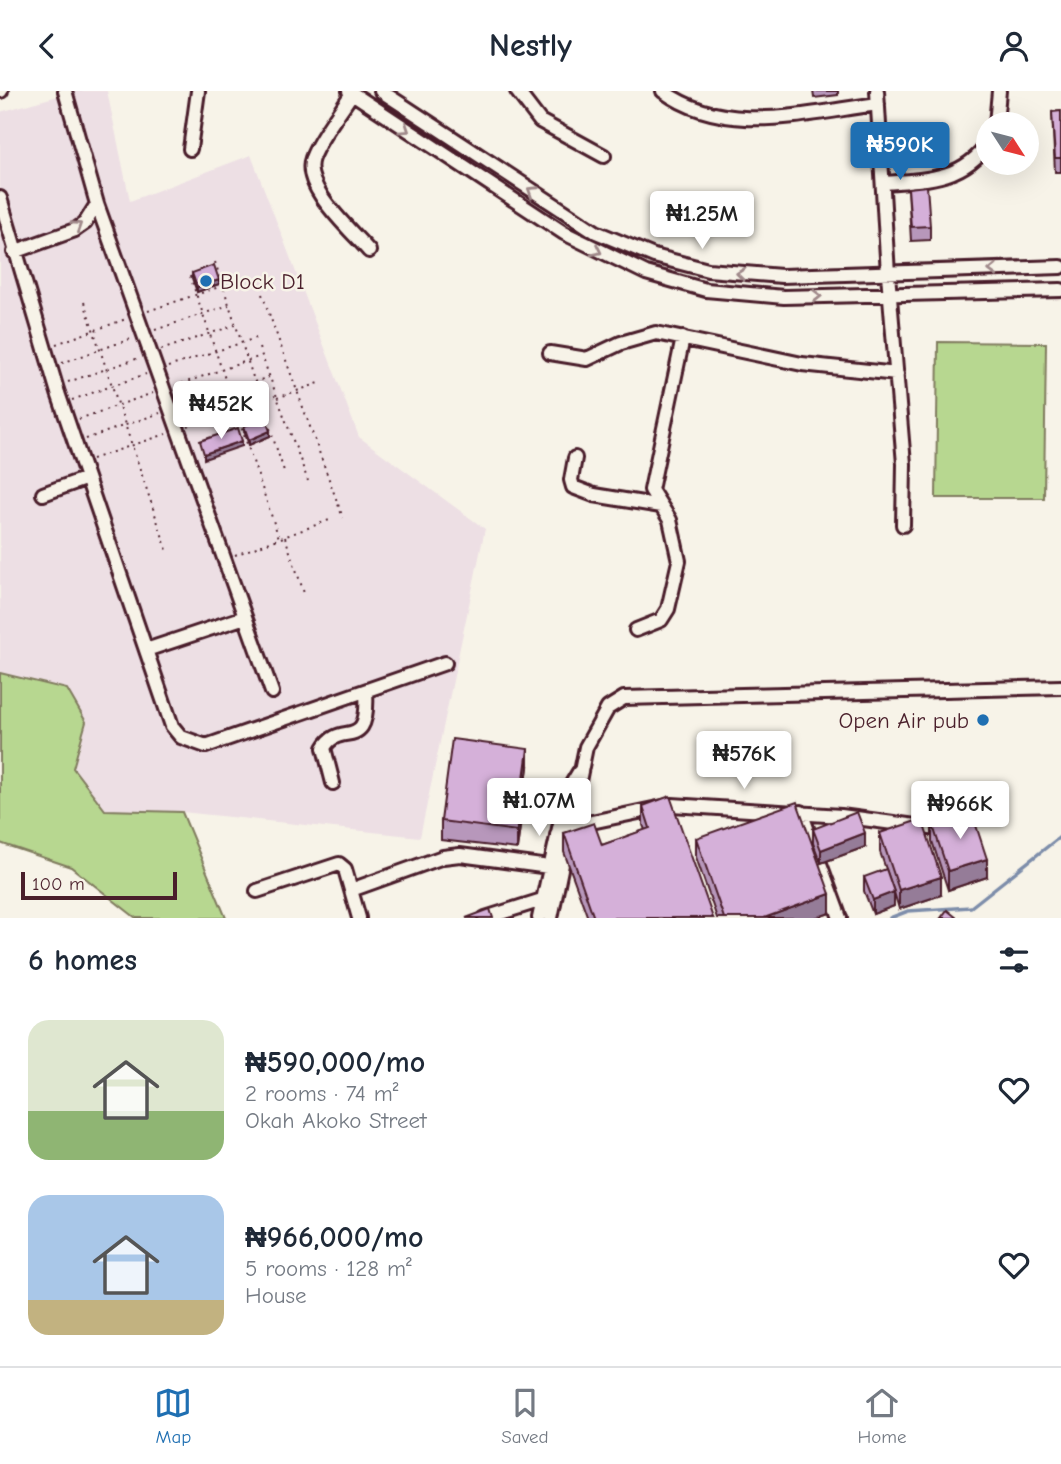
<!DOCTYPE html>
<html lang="en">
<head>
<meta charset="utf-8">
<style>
	body { margin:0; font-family:"Comic Neue",sans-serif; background:#f2f2f3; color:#1f2937; height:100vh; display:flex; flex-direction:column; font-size:26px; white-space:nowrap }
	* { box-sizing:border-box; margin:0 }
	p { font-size:23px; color:#747a83 }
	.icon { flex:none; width:38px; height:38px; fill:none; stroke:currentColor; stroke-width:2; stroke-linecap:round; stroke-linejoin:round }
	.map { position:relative; height:827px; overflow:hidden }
	.panel { display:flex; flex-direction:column; background:#fff; flex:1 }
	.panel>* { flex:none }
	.needle { width:46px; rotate:126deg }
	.fabs { position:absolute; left:976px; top:21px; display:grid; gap:14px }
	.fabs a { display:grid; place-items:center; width:63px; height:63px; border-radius:50%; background:#fff; box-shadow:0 7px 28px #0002; font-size:35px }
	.scale { position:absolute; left:21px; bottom:18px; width:156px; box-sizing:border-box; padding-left:7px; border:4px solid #4a1f2b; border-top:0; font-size:19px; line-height:24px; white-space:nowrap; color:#4a1f2b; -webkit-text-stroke:5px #f7f3e8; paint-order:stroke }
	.price { position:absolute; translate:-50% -60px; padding:0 16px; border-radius:7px; background:#fff; color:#222; font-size:23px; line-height:46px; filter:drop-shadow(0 2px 4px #0008) }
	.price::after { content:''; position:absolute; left:50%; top:42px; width:21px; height:16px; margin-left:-10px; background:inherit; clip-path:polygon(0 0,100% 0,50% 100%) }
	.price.active { background:#1f6fb2; color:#fff }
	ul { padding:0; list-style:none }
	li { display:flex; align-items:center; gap:21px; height:175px; padding:0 28px }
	li span { display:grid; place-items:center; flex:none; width:196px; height:140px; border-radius:21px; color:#555 }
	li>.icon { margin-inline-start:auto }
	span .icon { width:84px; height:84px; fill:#fffc; stroke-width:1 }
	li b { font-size:30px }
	h2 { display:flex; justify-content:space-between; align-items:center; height:84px; padding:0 28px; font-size:30px }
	header { display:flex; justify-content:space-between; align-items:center; height:91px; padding:0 28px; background:#fff; font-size:32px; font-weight:700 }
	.tabs { display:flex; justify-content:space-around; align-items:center; height:98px; border-top:2px solid #e0e1e3; background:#fff; font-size:19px; color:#747a83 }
	.tabs a { display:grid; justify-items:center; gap:4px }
	.tabs .active { color:#1f6fb2 }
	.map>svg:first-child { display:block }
</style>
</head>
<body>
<header><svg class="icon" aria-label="back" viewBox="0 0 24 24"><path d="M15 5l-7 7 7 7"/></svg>Nestly<svg class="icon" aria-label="person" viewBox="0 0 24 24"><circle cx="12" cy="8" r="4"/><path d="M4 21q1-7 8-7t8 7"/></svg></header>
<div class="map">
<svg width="1061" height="827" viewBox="0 0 1061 827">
	<rect width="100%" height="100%" fill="#f7f3e8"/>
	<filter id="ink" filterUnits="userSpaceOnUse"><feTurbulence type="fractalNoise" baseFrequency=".0143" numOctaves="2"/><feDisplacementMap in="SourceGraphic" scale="14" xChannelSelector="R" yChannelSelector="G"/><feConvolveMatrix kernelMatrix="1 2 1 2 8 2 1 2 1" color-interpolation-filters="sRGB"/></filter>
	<g filter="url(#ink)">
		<!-- built -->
		<path fill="#eddfe4" d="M76,0H107L130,110L251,64L359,346L485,438L420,746L182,721L105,719L73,677L86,631L67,598L0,582V21Z"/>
		<!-- grass -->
		<path fill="#b7d790" stroke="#807b5e" stroke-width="2" d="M938,251L1046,252L1044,407H936Z
			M0,582L67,598L86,631L73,677L105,719L182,721L226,827H136L71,776L0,752Z"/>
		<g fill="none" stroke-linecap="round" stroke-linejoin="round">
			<!-- stream -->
			<path stroke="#7d8daa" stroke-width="3.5" d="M890,827L908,820L971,816L1061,745"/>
			<defs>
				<path id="minor" d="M0,0H1
					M349,0L564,142L646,182L706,199L784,206L1061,199
					M381,0L596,141L654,165L708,179L782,185L1061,176
					M517,0L540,30L604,65
					M663,0C726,46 806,22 878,13
					M877,0L888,183L904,373L903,434
					M352,2C339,23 321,44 312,67C301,96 351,139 369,160
					M996,33L999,0
					M190,58L198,0
					M883,92C925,89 964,89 989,51
					M0,107L58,302L172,635L181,646L206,655L445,572
					M97,113L272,601
					M14,161L75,139L85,132L97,113L65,0
					M550,262L587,268L621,252L656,242L802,273L897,283
					M575,367L571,389L573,396L594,404L661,415
					M43,403L87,387
					M636,539L661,529L668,518L679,470L670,429L651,399L683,247
					M146,559L245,526
					M333,692L324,657C340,628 370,664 366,600
					M801,721L840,827
					M557,744L582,733L672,714L841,725L938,738
					M257,800L339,773L345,778L351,799
					M359,827L351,799L443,766L460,764L549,776
					M485,827L542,809
					M539,827L567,701L579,681
					M551,827L586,656L608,617L624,607L1061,596"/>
			</defs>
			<!-- minor casing -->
			<use href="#minor" stroke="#4a1f2b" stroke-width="18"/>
			<!-- path -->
			<path stroke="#4a1f2b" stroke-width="2" stroke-dasharray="2 5" stroke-linecap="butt" d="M215,171L284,380
				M190,185L279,447
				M262,203L343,427
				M84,211L168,462
				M148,220L222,195
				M155,239L229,214
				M56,253L126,228
				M259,257L308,390
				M161,259L235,234
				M62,272L133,247
				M168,276L256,247
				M68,291L139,267
				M175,295L261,265
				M277,307L322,291
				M72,309L146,283
				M181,315L269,286
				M79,328L153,302
				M188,335L275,305
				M86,348L160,322
				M92,368L166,343
				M285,446L305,505
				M235,464L332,428"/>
			<!-- minor -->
			<use href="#minor" stroke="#f7f3e8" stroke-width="12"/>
		</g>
		<!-- wall -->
		<path fill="#b797bb" stroke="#4a1f2b" stroke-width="2" d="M813,0H838V4L814,7Z
			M1061,20V81H1055L1052,21Z
			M908,97L930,135V149L911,150Z
			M192,182L219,193L197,201L192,187Z
			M244,335L270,345L249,354L244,340Z
			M528,676L517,758L441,749V730Z
			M643,715L713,827H588L564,761V742L602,754L645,739L643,734Z
			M932,732L987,786L948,799L932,750Z
			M813,738L865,756L821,772L813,752Z
			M880,742L941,804L899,818L894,801V815L873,823L864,800V786L893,798L880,761Z
			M696,747L830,822L815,827H717L696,766Z"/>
		<!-- shaded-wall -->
		<path fill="#957b98" stroke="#4a1f2b" stroke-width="2" d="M219,189V193L197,201V196Z
			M270,340V345L249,354V349Z
			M242,350V355L204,368V363Z
			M528,658V676L517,758V740Z
			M865,742V756L821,772V759Z
			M987,768V786L948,799V780Z
			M941,786V804L899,818V799Z
			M894,801V815L873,823V809Z
			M830,803V822L815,827H764Z"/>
		<!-- building -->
		<path fill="#d5b0d9" stroke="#4a1f2b" stroke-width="2" d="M1061,20V67H1055L1052,21Z
			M927,95L930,135L911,136L908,97Z
			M214,174L219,189L197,196L192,182Z
			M265,327L270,340L249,349L244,335Z
			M238,337L242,350L204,363L200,350Z
			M452,648L528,658L517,740L441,730Z
			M670,705L713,827H594L564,742L594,732L602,754L650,737L643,715Z
			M797,711L830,803L764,827H724L696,747Z
			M971,719L987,768L948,780L932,732Z
			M857,721L865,742L821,759L813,738Z
			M922,728L941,786L899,799L880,742Z
			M886,778L894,801L873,809L864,786Z
			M490,818L493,827H466Z
			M947,819L957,827H941Z"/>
		<!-- one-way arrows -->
		<defs><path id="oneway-chevron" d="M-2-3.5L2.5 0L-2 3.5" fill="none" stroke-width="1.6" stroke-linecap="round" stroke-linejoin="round" transform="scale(1.75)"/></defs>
		<g stroke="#a0898a">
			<use href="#oneway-chevron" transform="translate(405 38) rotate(34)"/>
			<use href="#oneway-chevron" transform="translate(532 100) rotate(-147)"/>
			<use href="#oneway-chevron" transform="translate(77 135) rotate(-33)"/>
			<use href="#oneway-chevron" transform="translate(597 160) rotate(26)"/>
			<use href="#oneway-chevron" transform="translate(993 179) rotate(178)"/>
			<use href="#oneway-chevron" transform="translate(741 183) rotate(-174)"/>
			<use href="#oneway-chevron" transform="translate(817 205) rotate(-1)"/>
		</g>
	</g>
	<!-- markers -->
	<g fill="#1f6fb2" stroke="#f7f3e8" stroke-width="2.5">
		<circle cx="206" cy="190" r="7"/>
		<circle cx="983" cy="629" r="7"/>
	</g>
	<g text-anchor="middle" stroke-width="5" stroke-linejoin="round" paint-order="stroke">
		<!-- poi labels -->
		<g font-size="23" fill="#4a1f2b" stroke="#f7f3e8" text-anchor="start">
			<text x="220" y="198">Block D1</text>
			<text x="969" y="637" text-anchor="end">Open Air pub</text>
		</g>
	</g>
</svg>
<div class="fabs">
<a><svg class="needle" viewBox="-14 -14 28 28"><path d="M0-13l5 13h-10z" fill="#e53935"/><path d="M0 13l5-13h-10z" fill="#747a83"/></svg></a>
</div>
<div class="scale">100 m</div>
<b class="price active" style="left:900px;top:91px">₦590K</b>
<b class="price" style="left:702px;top:160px">₦1.25M</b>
<b class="price" style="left:221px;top:350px">₦452K</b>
<b class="price" style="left:744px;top:700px">₦576K</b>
<b class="price" style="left:539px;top:747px">₦1.07M</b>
<b class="price" style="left:960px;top:750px">₦966K</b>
</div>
<section class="panel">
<h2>6 homes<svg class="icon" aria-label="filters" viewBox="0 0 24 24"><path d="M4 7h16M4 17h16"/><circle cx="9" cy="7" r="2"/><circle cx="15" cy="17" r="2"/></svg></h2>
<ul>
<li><span style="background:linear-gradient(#dfe7d0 65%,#8fb573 0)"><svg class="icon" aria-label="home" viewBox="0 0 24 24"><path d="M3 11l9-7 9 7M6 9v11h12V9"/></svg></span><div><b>₦590,000/mo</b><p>2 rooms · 74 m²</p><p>Okah Akoko Street</p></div><svg class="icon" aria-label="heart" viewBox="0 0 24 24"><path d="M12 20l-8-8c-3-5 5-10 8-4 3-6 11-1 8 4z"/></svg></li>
<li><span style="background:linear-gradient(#a9c7e8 75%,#c2b280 0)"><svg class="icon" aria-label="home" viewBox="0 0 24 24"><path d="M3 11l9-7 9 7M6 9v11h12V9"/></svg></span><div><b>₦966,000/mo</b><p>5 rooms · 128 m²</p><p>House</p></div><svg class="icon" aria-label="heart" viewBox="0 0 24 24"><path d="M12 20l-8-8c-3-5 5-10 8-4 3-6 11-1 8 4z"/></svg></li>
</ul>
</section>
<nav class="tabs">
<a class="active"><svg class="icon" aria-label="map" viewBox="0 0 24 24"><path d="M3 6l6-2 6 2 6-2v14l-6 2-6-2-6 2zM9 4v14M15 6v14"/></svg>Map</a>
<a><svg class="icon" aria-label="saved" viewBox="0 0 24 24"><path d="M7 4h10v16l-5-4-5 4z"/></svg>Saved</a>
<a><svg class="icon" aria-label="home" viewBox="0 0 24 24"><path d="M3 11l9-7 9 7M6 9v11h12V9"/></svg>Home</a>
</nav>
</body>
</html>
